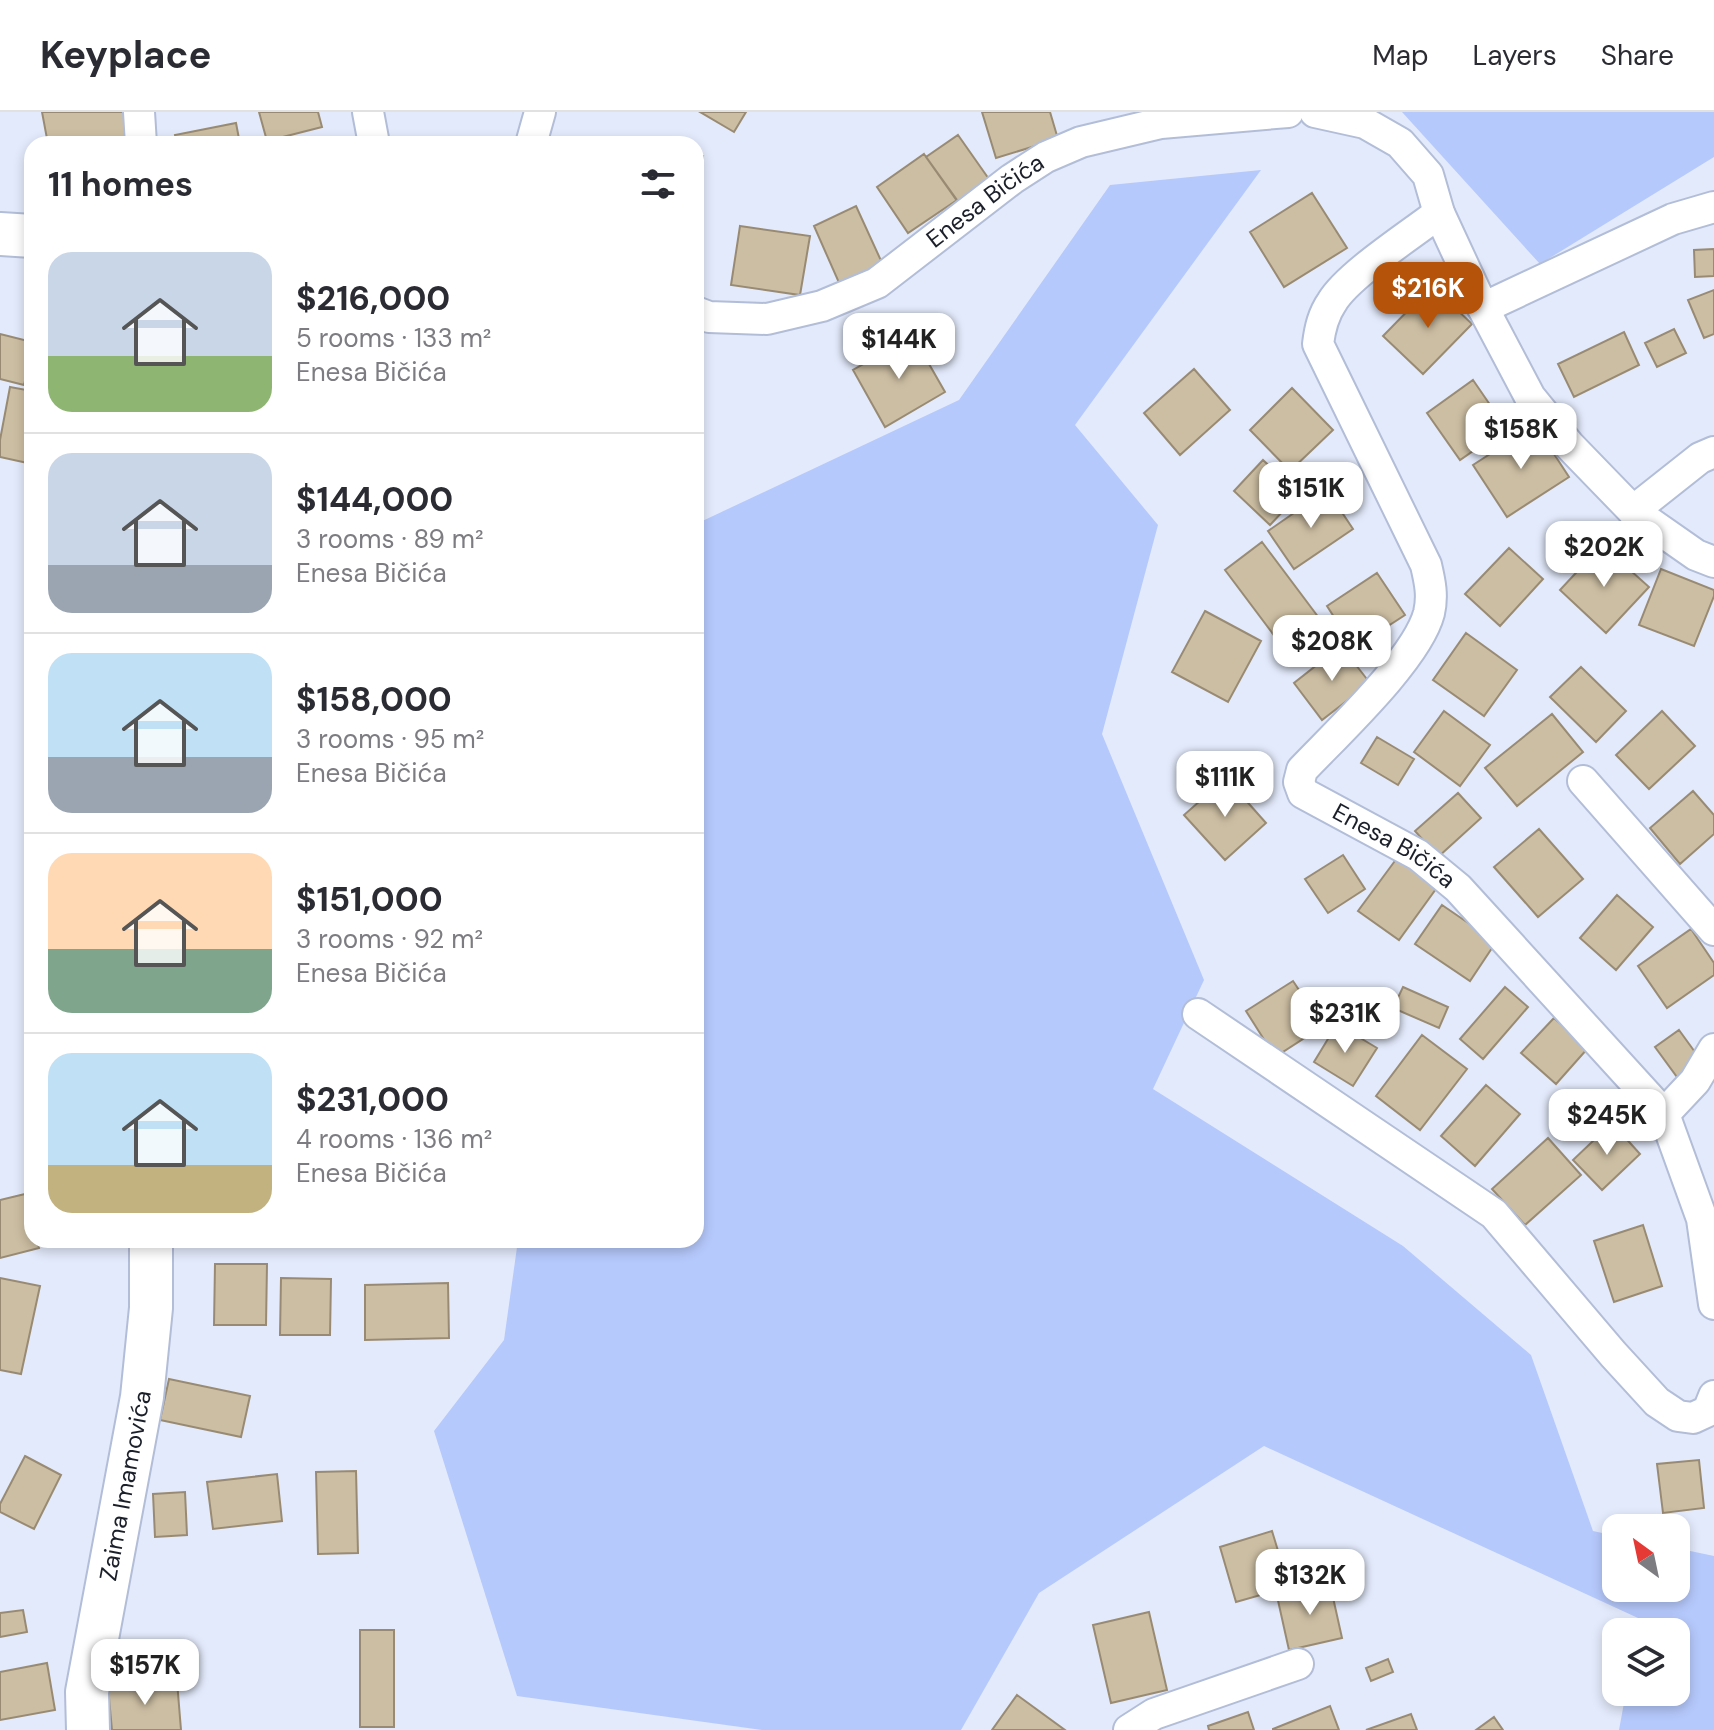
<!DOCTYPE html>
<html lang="en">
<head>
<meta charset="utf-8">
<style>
	body { margin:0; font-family:"DM Sans",sans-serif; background:#f7f7f7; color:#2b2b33; height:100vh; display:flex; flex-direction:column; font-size:30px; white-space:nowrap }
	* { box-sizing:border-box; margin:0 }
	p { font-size:26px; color:#7c7c81 }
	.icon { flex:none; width:44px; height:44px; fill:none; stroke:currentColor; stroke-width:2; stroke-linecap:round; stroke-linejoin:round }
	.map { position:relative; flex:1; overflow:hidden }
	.sheet { position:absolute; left:24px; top:24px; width:680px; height:1112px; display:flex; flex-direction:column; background:#fff; border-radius:24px; box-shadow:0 4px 12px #0003 }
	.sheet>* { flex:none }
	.needle { width:52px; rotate:327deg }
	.fabs { position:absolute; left:1602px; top:1402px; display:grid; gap:16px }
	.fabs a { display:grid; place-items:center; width:88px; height:88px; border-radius:16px; background:#fff; box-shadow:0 4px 12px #0003; font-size:40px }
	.price { position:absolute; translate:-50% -68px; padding:0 18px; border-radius:16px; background:#fff; color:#222; font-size:26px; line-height:52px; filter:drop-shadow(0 2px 4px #0008) }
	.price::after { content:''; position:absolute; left:50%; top:48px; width:24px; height:18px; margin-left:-12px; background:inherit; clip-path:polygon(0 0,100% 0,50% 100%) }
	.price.current { background:#b45309; color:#fff }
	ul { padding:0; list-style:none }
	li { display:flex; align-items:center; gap:24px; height:200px; padding:0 24px }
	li+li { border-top:2px solid #e1e1e2 }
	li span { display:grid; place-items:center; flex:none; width:224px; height:160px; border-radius:24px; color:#555 }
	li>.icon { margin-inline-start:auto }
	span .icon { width:96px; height:96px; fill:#fffc; stroke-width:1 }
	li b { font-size:34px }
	h2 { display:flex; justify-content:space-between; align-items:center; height:96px; padding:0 24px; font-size:34px }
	header { display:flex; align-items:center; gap:48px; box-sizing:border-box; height:112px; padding:0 40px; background:#fff; border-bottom:2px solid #e1e1e2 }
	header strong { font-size:38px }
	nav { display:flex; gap:44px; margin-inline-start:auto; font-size:28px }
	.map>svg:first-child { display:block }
</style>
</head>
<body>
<header>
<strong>Keyplace</strong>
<nav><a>Map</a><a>Layers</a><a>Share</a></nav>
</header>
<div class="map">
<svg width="1714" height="1618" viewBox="0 0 1714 1618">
	<rect width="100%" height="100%" fill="#e3eafb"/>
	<!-- green -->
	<path fill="#b6c9fc" d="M1402,0H1714V45L1540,152Z
		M1261,58L1075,313L1158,413L1102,622L1204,868L1153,977L1403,1134L1531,1243L1593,1419L1616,1424V1476H1676V1436L1714,1444V1618H1619L1626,1580H1676V1520H1636L1638,1506L1264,1334L1039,1481L961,1618H762L517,1584L434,1319L504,1228L518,1128H696V412L959,288L1110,73Z"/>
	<!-- building -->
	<path fill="#ccbea3" stroke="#998b73" stroke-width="2" d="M42,0H125L131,32H48Z
		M259,0H318L322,15L267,29Z
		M700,0H746L734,20Z
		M982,0H1050L1058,27L996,46Z
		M236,11L240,32H177L175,23Z
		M958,23L991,70L960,93L926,45Z
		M924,42L957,88L908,121L877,75Z
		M696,44H703L699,109H696Z
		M1312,81L1347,136L1284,175L1250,120Z
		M856,94L883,153L840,173L814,114Z
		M740,114L810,124L800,183L731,173Z
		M1714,137V164L1695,165L1694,138Z
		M1432,174L1472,212L1423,262L1383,224Z
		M1714,178V222L1704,226L1688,188Z
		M1674,217L1686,241L1657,255L1645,231Z
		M1624,220L1639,253L1574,285L1558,252Z
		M0,222L32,230V241L24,273L0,267Z
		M913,224L945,280L885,315L853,258Z
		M1194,257L1230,298L1180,343L1144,301Z
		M1473,268L1506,316L1460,348L1427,301Z
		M10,275L32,279V352L0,345V328Z
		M1292,276L1333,318L1290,359L1250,318Z
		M1535,313L1569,365L1507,405L1473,353Z
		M1263,348L1299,382L1270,413L1234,379Z
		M1327,378L1353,417L1294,457L1268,419Z
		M1262,430L1325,514L1288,542L1225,458Z
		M1602,433L1649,475L1606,521L1560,478Z
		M1509,436L1543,467L1500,514L1465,482Z
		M1661,457L1714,478V484L1694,534L1639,513Z
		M1377,461L1405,503L1354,536L1327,494Z
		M1205,499L1261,529L1228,590L1172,560Z
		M1466,521L1517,558L1484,604L1433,568Z
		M1341,534L1370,571L1322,608L1294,571Z
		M1581,555L1626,599L1596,630L1550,585Z
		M1444,599L1490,633L1460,674L1414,640Z
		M1662,599L1695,634L1649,677L1616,643Z
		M1552,602L1583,640L1517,694L1485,656Z
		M1377,625L1414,647L1398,673L1361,651Z
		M1226,666L1266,711L1225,748L1184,703Z
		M1693,679L1714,703V722L1680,752L1650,716Z
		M1458,681L1481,706L1438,745L1415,719Z
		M1539,717L1583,767L1538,805L1494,755Z
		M1400,742L1441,770L1399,828L1358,799Z
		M1343,743L1365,777L1328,801L1305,767Z
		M1617,783L1653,815L1616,858L1580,826Z
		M1442,793L1496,830L1470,869L1415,832Z
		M1691,817L1714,851V863L1667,896L1638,854Z
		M1293,869L1323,914L1275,945L1246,899Z
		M1403,875L1448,895L1439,916L1393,896Z
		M1505,875L1528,895L1483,947L1460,927Z
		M1554,906L1588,936L1556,972L1521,941Z
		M1337,912L1377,936L1353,974L1314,950Z
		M1679,918L1700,947L1677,965L1655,935Z
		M1422,923L1467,957L1420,1018L1376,984Z
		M1486,973L1520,1002L1475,1054L1441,1024Z
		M1612,1011L1640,1042L1602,1078L1573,1048Z
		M1548,1026L1581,1063L1525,1113L1492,1077Z
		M25,1082L32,1109V1128H37L39,1136L0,1146V1088Z
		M1643,1113L1662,1174L1614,1190L1594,1129Z
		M215,1152H267L266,1213H214Z
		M0,1166L40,1174L21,1262L0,1258Z
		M281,1166L331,1167L330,1223H280Z
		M448,1171L449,1226L365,1228V1173Z
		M169,1267L250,1284L241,1325L160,1308Z
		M25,1344L61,1363L34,1417L0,1400V1392Z
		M1699,1348L1704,1396L1663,1401L1657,1352Z
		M356,1359L358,1441L318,1442L316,1360Z
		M277,1362L282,1409L213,1417L207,1370Z
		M185,1380L187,1423L155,1425L153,1382Z
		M1272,1419L1289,1475L1236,1490L1220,1435Z
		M1330,1472L1342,1526L1289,1538L1277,1484Z
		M23,1498L27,1520L0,1525V1501Z
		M1149,1500L1167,1578L1111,1591L1093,1513Z
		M360,1518H394V1615H360Z
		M1388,1547L1393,1560L1371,1569L1366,1556Z
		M47,1551L55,1598L0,1608V1560Z
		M177,1569L181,1618H112L108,1575Z
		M1017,1583L1065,1618H992Z
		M1330,1594L1339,1618H1273V1617Z
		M1248,1600L1254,1618H1209L1208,1614Z
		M1411,1602L1417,1618H1366Z
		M1494,1605L1503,1618H1476Z"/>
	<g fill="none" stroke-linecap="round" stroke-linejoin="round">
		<defs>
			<g id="street">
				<path d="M139,0L141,32"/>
				<path d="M368,0L374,32"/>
				<path d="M1315,0L1365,11L1400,31L1428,63L1439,101L1483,196L1530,285L1569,333L1633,399L1696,443L1714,450"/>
				<path d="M531,32L540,0"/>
				<path id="s1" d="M1439,101C1412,122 1348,163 1332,190C1323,203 1320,216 1318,232L1426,453C1430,470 1433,484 1429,501C1417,547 1336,622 1302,658L1299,670L1303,681L1418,743L1458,776L1664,1002L1702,1107L1714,1192"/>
				<path d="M1483,196L1673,107L1714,95"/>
				<path id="s2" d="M696,200L709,205L767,207L822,194L877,171L1012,67L1046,45L1081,30L1161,11L1288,0"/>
				<path d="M1633,399L1700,346L1714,340"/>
				<path d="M1583,669L1714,818"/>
				<path d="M1198,902L1494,1102L1613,1242L1657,1290L1678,1304L1693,1306L1708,1299L1714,1284"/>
				<path d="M1664,1002L1695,969L1714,937"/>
				<path d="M1129,1618L1154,1602L1298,1552"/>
			</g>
			<g id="secondary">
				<path d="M0,122L32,124"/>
				<path id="s3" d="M88,1618L87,1580L142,1285L151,1196V1128"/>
			</g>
		</defs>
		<!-- street casing -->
		<use href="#street" stroke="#b2bdd8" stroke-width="34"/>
		<!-- secondary casing -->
		<use href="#secondary" stroke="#b2bdd8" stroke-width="46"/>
		<!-- street -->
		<use href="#street" stroke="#fff" stroke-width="30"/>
		<!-- secondary -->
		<use href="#secondary" stroke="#fff" stroke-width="42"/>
	</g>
	<g text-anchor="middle" stroke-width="6" stroke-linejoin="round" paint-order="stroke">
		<!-- street labels -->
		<g font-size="24" fill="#1b1f29" stroke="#fff">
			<text dy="8" stroke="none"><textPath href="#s2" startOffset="324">Enesa Bičića</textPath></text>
			<text dy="8" stroke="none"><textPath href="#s1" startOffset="812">Enesa Bičića</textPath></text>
			<text dy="8" stroke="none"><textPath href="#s3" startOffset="248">Zaima Imamovića</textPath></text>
		</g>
	</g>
</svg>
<div class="fabs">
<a><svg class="needle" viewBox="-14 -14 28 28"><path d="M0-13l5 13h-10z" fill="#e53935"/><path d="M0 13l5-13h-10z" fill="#7c7c81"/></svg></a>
<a><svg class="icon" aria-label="layers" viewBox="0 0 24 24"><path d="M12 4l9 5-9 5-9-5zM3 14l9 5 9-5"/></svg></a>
</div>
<b class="price current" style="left:1428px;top:218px">$216K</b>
<b class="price" style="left:899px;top:269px">$144K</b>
<b class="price" style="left:1521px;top:359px">$158K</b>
<b class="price" style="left:1311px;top:418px">$151K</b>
<b class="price" style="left:1604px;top:477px">$202K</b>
<b class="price" style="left:1332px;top:571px">$208K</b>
<b class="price" style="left:1225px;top:707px">$111K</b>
<b class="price" style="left:1345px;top:943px">$231K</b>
<b class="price" style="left:1607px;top:1045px">$245K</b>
<b class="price" style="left:1310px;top:1505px">$132K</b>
<b class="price" style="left:145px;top:1595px">$157K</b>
<section class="sheet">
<h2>11 homes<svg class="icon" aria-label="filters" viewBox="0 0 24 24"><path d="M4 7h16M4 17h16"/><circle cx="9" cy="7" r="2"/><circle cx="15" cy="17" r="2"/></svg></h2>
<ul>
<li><span style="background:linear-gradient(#c9d6e8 65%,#8fb573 0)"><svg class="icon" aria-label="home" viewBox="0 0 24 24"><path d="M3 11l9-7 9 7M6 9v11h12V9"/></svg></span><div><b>$216,000</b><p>5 rooms · 133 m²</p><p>Enesa Bičića</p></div></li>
<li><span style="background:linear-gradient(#c9d6e8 70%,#9aa5b1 0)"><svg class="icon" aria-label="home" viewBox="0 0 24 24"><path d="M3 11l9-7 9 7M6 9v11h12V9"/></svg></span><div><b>$144,000</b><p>3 rooms · 89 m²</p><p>Enesa Bičića</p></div></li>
<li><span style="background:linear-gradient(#bfe0f5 65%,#9aa5b1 0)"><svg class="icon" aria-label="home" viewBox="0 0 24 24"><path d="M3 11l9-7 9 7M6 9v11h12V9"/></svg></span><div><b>$158,000</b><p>3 rooms · 95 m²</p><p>Enesa Bičića</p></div></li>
<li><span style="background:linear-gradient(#ffd9b3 60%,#7fa58c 0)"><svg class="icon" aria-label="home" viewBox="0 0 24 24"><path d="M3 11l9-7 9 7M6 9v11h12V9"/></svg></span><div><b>$151,000</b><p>3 rooms · 92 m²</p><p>Enesa Bičića</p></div></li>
<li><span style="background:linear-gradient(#bfe0f5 70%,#c2b280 0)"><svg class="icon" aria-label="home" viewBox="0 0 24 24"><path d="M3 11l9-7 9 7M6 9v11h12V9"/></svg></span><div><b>$231,000</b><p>4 rooms · 136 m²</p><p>Enesa Bičića</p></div></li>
</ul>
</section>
</div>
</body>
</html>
